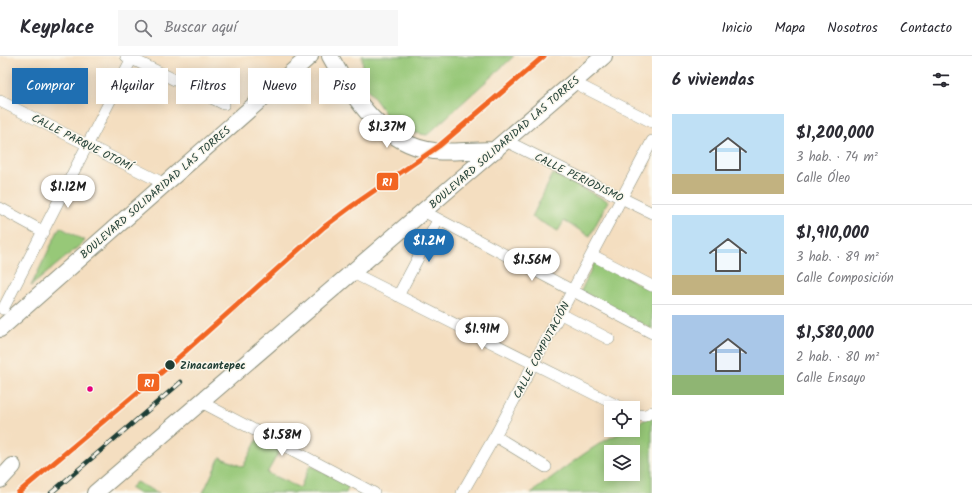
<!DOCTYPE html>
<html lang="es">
<head>
<meta charset="utf-8">
<style>
	body { margin:0; font-family:Kalam,sans-serif; background:#f7f7f7; color:#2b2b33; height:100vh; display:flex; flex-direction:column; font-size:15px; white-space:nowrap }
	* { box-sizing:border-box; margin:0 }
	p { font-size:13px; color:#7c7c81 }
	.icon { flex:none; width:22px; height:22px; fill:none; stroke:currentColor; stroke-width:2; stroke-linecap:round; stroke-linejoin:round }
	.map { position:relative; flex:1; overflow:hidden }
	.details { display:flex; flex-direction:column; background:#fff; width:320px }
	.details>* { flex:none }
	.banner { position:absolute; left:12px; top:12px; width:380px; height:36px; display:flex; gap:8px }
	.buttons { position:absolute; left:604px; top:345px; display:grid; gap:8px }
	.buttons a { display:grid; place-items:center; width:36px; height:36px; border-radius:0px; background:#fff; box-shadow:0 2px 10px #0003; font-size:20px }
	.price { position:absolute; translate:-50% -34px; padding:0 9px; border-radius:14px; background:#fff; color:#222; font-size:13px; line-height:26px; filter:drop-shadow(0 1px 2px #0008) }
	.price::after { content:''; position:absolute; left:50%; top:24px; width:12px; height:9px; margin-left:-6px; background:inherit; clip-path:polygon(0 0,100% 0,50% 100%) }
	.price.on { background:#1f6fb2; color:#fff }
	ul { padding:0; list-style:none }
	li { display:flex; align-items:center; gap:12px; height:100px; padding:0 20px }
	li+li { border-top:1px solid #e1e1e2 }
	li span { display:grid; place-items:center; flex:none; width:112px; height:80px; border-radius:0px; color:#555 }
	li>.icon { margin-inline-start:auto }
	span .icon { width:48px; height:48px; fill:#fffc; stroke-width:1 }
	li b { font-size:17px }
	h2 { display:flex; justify-content:space-between; align-items:center; height:48px; padding:0 20px; font-size:17px }
	.chip { padding:0 14px; border-radius:0px; background:#fff; box-shadow:0 2px 10px #0003; font-size:14px; line-height:36px }
	.chip.on { background:#1f6fb2; color:#fff }
	header { display:flex; align-items:center; gap:24px; box-sizing:border-box; height:56px; padding:0 20px; background:#fff; border-bottom:1px solid #e1e1e2 }
	header strong { font-size:19px }
	nav { display:flex; gap:22px; margin-inline-start:auto; font-size:14px }
	.search { width:280px; height:36px; background:#f7f7f7; display:flex; align-items:center; gap:10px; box-sizing:border-box; padding:0 14px; border-radius:0px; color:#7c7c81; font-size:15px }
	main { display:flex; flex:1; min-height:0 }
	.map>svg:first-child { display:block }
</style>
</head>
<body>
<header>
<strong>Keyplace</strong>
<div class="search"><svg class="icon" aria-label="search" viewBox="0 0 24 24"><circle cx="10" cy="10" r="6"/><path d="M15 15l6 6"/></svg>Buscar aquí</div>
<nav><a>Inicio</a><a>Mapa</a><a>Nosotros</a><a>Contacto</a></nav>
</header>
<main>
<div class="map">
<svg width="652" height="437" viewBox="0 0 652 437">
	<rect width="100%" height="100%" fill="#fbf7ec"/>
	<filter id="ink" filterUnits="userSpaceOnUse"><feTurbulence type="fractalNoise" baseFrequency=".025" numOctaves="2"/><feDisplacementMap in="SourceGraphic" scale="8" xChannelSelector="R" yChannelSelector="G"/><feConvolveMatrix kernelMatrix="1 2 1 2 8 2 1 2 1" color-interpolation-filters="sRGB"/></filter>
	<filter id="wash" filterUnits="userSpaceOnUse"><feTurbulence type="fractalNoise" baseFrequency=".012" numOctaves="4" result="noise"/><feDisplacementMap in="SourceGraphic" scale="16" xChannelSelector="R" yChannelSelector="G"/><feGaussianBlur stdDeviation="0.9" result="paint"/><feColorMatrix in="noise" values="0 0 0 0 0 0 0 0 0 0 0 0 0 0 0 0 0 1.4 0 .05"/><feComposite in="paint" operator="in"/></filter>
	<g filter="url(#wash)">
		<rect width="100%" height="100%" fill="#f4dec0"/>
		<!-- green -->
		<path fill="#97c878" stroke="#5b8256" fill-rule="evenodd" d="M362,0H514L427,79L397,74L364,28Z
			M553,118L608,145L590,180L564,165L558,175L532,161Z
			M60,171L85,185L31,230Z
			M595,205L652,235V273L581,235Z
			M652,360V437H531C552,422 610,374 633,374V370ZM611,396H633V418H611Z
			M258,382L280,394L267,417L300,432L310,409L349,429L346,437H203L220,401L243,411Z
			M136,426L159,437H138L130,432Z"/>
	</g>
	<g filter="url(#ink)">
		<g fill="none" stroke-linecap="round" stroke-linejoin="round">
			<defs>
				<path id="minor" d="M126,0L224,48
					M573,26L652,66
					M0,45L165,128
					M506,85L652,157
					M0,152L44,176
					M423,155L652,277
					M592,199L652,230
					M353,217L622,352
					M398,240L438,164
					M3,253L133,0
					M561,258L609,283
					M201,346L374,437
					M633,358L644,360L652,356
					M495,380L546,411
					M462,437L495,380L652,85"/>
				<path id="secondary" d="M330,0C353,42 382,88 434,95C454,97 476,94 496,94
					M0,273L310,0
					M0,424L13,410
					M95,437L604,0"/>
			</defs>
			<!-- minor casing -->
			<use href="#minor" stroke="#8a8e7a" stroke-width="12"/>
			<!-- secondary casing -->
			<use href="#secondary" stroke="#8a8e7a" stroke-width="18"/>
			<!-- minor -->
			<use href="#minor" stroke="#fff" stroke-width="11"/>
			<!-- secondary -->
			<use href="#secondary" stroke="#fff" stroke-width="16"/>
			<defs>
				<path id="rail" d="M18,437L169,310
					M51,437L181,326"/>
			</defs>
			<!-- rail casing -->
			<use href="#rail" stroke="#1f3d34" stroke-width="4.5"/>
			<!-- rail -->
			<use href="#rail" stroke="#fbf7ec" stroke-width="3" stroke-dasharray="9" stroke-linecap="butt"/>
			<defs>
				<path id="rail-1" d="M18,437L169,310L324,171L352,150L439,90L544,0"/>
			</defs>
			<!-- rail-1 casing -->
			<use href="#rail-1" stroke="#fbf7ec" stroke-width="8"/>
			<!-- rail-1 -->
			<use href="#rail-1" stroke="#f26522" stroke-width="5"/>
		</g>
	</g>
	<!-- markers -->
	<circle fill="#1f3d34" stroke="#fbf7ec" stroke-width="1.5" cx="170" cy="309" r="5.5"/>
	<circle fill="#e5007d" stroke="#fbf7ec" stroke-width="1.5" cx="90" cy="333" r="3.5"/>
	<g text-anchor="middle" stroke-width="3" stroke-linejoin="round" paint-order="stroke">
		<!-- street labels -->
		<g font-size="11" fill="#1f3d34" stroke="#fbf7ec">
			<text transform="translate(82 86) rotate(27)" y="4">CALLE PARQUE OTOMÍ</text>
			<text transform="translate(504 86) rotate(-41)" y="4">BOULEVARD SOLIDARIDAD LAS TORRES</text>
			<text transform="translate(579 121) rotate(26)" y="4">CALLE PERIODISMO</text>
			<text transform="translate(155 136) rotate(-41)" y="4">BOULEVARD SOLIDARIDAD LAS TORRES</text>
			<text transform="translate(541 294) rotate(-62)" y="4">CALLE COMPUTACIÓN</text>
		</g>
		<!-- stop labels -->
		<g font-size="11" font-weight="bold" fill="#1f3d34" stroke="#fbf7ec" text-anchor="start">
			<text x="180" y="313">Zinacantepec</text>
		</g>
	</g>
	<g stroke="#fbf7ec" stroke-width="1.5">
		<rect x="376" y="116" width="23" height="19" rx="4" fill="#f26522"/>
		<rect x="137" y="317" width="23" height="19" rx="4" fill="#f26522"/>
	</g>
	<g font-size="11" text-anchor="middle" font-weight="bold" fill="#fff">
		<text x="387" y="130">R1</text>
		<text x="149" y="331">R1</text>
	</g>
</svg>
<div class="buttons">
<a><svg class="icon" aria-label="locate" viewBox="0 0 24 24"><circle cx="12" cy="12" r="6"/><path d="M12 2v4M12 18v4M2 12h4M18 12h4"/></svg></a>
<a><svg class="icon" aria-label="layers" viewBox="0 0 24 24"><path d="M12 4l9 5-9 5-9-5zM3 14l9 5 9-5"/></svg></a>
</div>
<b class="price" style="left:387px;top:93px">$1.37M</b>
<b class="price" style="left:68px;top:153px">$1.12M</b>
<b class="price on" style="left:429px;top:207px">$1.2M</b>
<b class="price" style="left:532px;top:226px">$1.56M</b>
<b class="price" style="left:482px;top:295px">$1.91M</b>
<b class="price" style="left:282px;top:401px">$1.58M</b>
<div class="banner">
<a class="chip on">Comprar</a>
<a class="chip">Alquilar</a>
<a class="chip">Filtros</a>
<a class="chip">Nuevo</a>
<a class="chip">Piso</a>
</div>
</div>
<section class="details">
<h2>6 viviendas<svg class="icon" aria-label="filters" viewBox="0 0 24 24"><path d="M4 7h16M4 17h16"/><circle cx="9" cy="7" r="2"/><circle cx="15" cy="17" r="2"/></svg></h2>
<ul>
<li><span style="background:linear-gradient(#bfe0f5 75%,#c2b280 0)"><svg class="icon" aria-label="home" viewBox="0 0 24 24"><path d="M3 11l9-7 9 7M6 9v11h12V9"/></svg></span><div><b>$1,200,000</b><p>3 hab. · 74 m²</p><p>Calle Óleo</p></div></li>
<li><span style="background:linear-gradient(#bfe0f5 75%,#c2b280 0)"><svg class="icon" aria-label="home" viewBox="0 0 24 24"><path d="M3 11l9-7 9 7M6 9v11h12V9"/></svg></span><div><b>$1,910,000</b><p>3 hab. · 89 m²</p><p>Calle Composición</p></div></li>
<li><span style="background:linear-gradient(#a9c7e8 75%,#8fb573 0)"><svg class="icon" aria-label="home" viewBox="0 0 24 24"><path d="M3 11l9-7 9 7M6 9v11h12V9"/></svg></span><div><b>$1,580,000</b><p>2 hab. · 80 m²</p><p>Calle Ensayo</p></div></li>
</ul>
</section>
</main>
</body>
</html>
